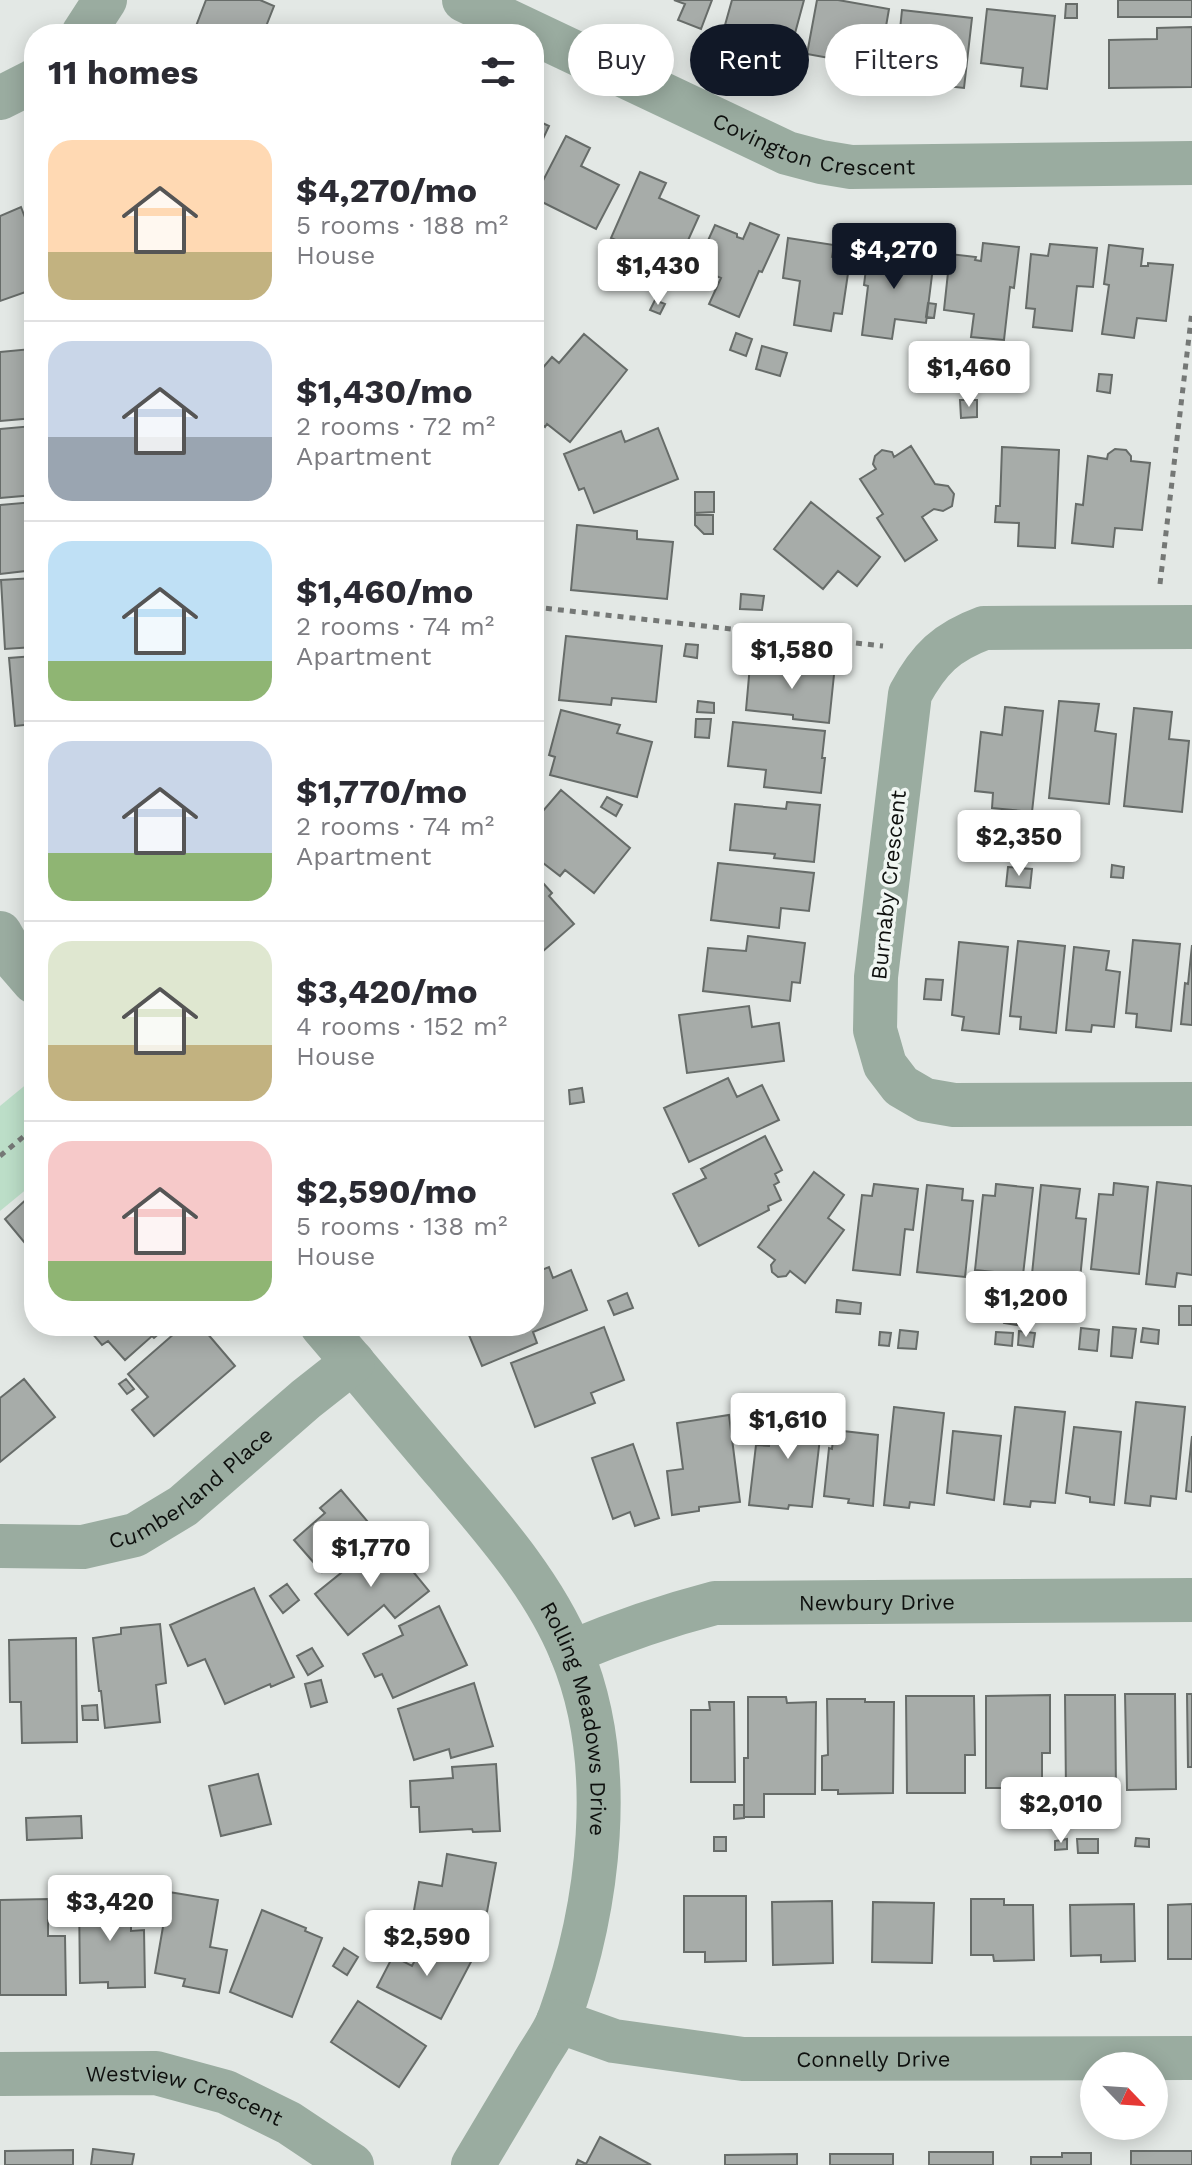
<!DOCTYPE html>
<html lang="en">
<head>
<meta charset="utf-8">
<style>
	body { margin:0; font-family:"Work Sans",sans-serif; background:#f7f7f7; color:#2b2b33; height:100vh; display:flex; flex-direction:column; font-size:30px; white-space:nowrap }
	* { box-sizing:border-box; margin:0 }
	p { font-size:26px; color:#7c7c81 }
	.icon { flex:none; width:44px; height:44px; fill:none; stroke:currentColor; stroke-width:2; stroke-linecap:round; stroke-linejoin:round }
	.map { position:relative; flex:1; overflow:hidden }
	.sheet { position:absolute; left:24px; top:24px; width:520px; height:1312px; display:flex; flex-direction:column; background:#fff; border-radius:32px; box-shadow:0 4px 20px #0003 }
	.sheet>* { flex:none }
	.top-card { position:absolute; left:568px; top:24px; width:504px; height:72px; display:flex; gap:16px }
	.needle { width:52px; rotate:115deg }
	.buttons { position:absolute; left:1080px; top:2052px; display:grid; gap:16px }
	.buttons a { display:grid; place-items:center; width:88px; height:88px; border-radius:50%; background:#fff; box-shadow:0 4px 20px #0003; font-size:40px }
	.price { position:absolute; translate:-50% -68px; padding:0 18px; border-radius:8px; background:#fff; color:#222; font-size:26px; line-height:52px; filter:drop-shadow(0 2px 4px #0008) }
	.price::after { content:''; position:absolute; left:50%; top:48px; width:24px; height:18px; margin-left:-12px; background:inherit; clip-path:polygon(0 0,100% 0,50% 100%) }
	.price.selected { background:#111827; color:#fff }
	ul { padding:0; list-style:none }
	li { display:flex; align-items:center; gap:24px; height:200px; padding:0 24px }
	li+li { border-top:2px solid #e1e1e2 }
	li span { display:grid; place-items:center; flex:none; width:224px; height:160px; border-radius:24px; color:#555 }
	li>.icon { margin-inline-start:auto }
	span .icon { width:96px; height:96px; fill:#fffc; stroke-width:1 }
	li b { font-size:34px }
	h2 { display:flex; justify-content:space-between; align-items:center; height:96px; padding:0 24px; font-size:34px }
	.chip { padding:0 28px; border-radius:36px; background:#fff; box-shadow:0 4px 20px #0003; font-size:28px; line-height:72px }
	.chip.selected { background:#111827; color:#fff }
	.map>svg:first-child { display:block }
</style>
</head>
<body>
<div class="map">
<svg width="1192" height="2165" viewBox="0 0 1192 2165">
	<rect width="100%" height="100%" fill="#e3e8e5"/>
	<!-- green -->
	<path fill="#bcdec8" d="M34,1078V1183L0,1211V1106Z"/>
	<!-- building -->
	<path fill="#a7aca9" stroke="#676c69" stroke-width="2" d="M206,0H260L274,6L263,34H193Z
		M674,0H712L701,29L678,20L685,4Z
		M732,0H804L794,37L796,38L789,63L762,55L765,43L751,39L753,32L725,25Z
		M817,0H838L889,9L879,67L807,54Z
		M1118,0H1192V17H1118Z
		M1066,4H1077V18H1065Z
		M987,9L1055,16L1047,89L1021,86L1023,68L981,63Z
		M902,10L972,18L964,88L937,85L939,63L897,59Z
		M1192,27V87L1109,88V40L1157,39V28Z
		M534,119L549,126L534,158Z
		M566,136L590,148L581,166L619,185L596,229L534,198Z
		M640,172L666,183L659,198L699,216L676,267L611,238Z
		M21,207L34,241V289L0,301V216Z
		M750,223L779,235L762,272L759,271L739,317L709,304L721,278L696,267L715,225L737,234V237L743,239Z
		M788,238L834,245L832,257L850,260L842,314L834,313L831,331L794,325L800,281L783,278Z
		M983,243L1019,247L1014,288L1010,287L1004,340L971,337L974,314L944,310L950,254L976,257L975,260L981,261Z
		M1050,244L1097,248L1093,287L1077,286L1072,331L1033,327L1035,309L1026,308L1031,254L1048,256Z
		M869,245L903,248L901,267L907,268V263L933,267L926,323L895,319L892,339L862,335L868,286L864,285Z
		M1109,245L1143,249L1141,266H1148V263L1173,265L1166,321L1137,318L1134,338L1102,334L1109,285L1104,284Z
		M655,300L665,304L660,314L650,310Z
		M928,303L936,304L934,318L926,317Z
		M736,333L752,339L746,356L730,350Z
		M584,334L627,370L570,442L547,424L545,427L534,418V378L552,357L559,363Z
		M762,346L787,353L780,376L756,369Z
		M31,349L32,366L34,365V418L0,421V352Z
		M1099,374L1112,375L1110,393L1097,391Z
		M960,400H977V417L961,418Z
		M33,426L34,495L0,498V429Z
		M658,428L678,479L594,513L584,488L579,490L564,454L621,431L625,442Z
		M911,446L935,484L948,486L954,494L952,506L943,511L934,509L922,517L937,540L905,561L877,518L883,514L860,479L876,469L873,464L875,456L882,450L892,452L894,457Z
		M1002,447L1059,450L1055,548L1018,546L1019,523L995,522L996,506H1000Z
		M1115,449L1126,450L1131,456V461L1150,463L1142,530L1115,528L1113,547L1072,543L1076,504L1083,505L1088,456L1107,459L1108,454Z
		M695,492H714V512L695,513Z
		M34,502V570L0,574V505Z
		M811,502L880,557L857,586L838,571L823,589L774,549Z
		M695,515H713V534H704L695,525Z
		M577,525L637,531V539L673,542L667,599L571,590Z
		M34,578V647L5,649L1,580Z
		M741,594L764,596L762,610L740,609Z
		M566,636L662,646L656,702L612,698L611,705L559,700Z
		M686,644L698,645L697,658L684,656Z
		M34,656V724L15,726L9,658Z
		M802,663L835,665L829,723L793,719V715L746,710L750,665L802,670Z
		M698,701L714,703V713L697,712Z
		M1059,701L1099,704L1095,731L1116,734L1109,804L1049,798Z
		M1005,707L1043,711L1032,812L992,808L993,793L975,791L981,732L1002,735Z
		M1134,708L1172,712L1169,739L1189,741L1182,812L1124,806Z
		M561,710L620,725L617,733L652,742L637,797L550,775L555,757L549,755Z
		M696,719H711L709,738L695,737Z
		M733,722L825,731L822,758H825L821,793L764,787L766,770L728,766Z
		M34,746V772L26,749Z
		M561,790L630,848L594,893L565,870L560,876L534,856V813L538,808L543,811Z
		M607,797L622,805L616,816L601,807Z
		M787,802L820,805L814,862L774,858L775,854L730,850L735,804L786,809Z
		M718,863L814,873L809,911L781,908L779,928L711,920Z
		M1112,865L1124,867L1123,878L1111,877Z
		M1008,867L1032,869L1030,888L1006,886Z
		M534,873L552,893L549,896L574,924L534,959Z
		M748,936L805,943L800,983L792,982L790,1001L703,991L708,948L746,951Z
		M1133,940L1180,944L1171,1031L1136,1027L1137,1014L1126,1013Z
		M1018,941L1065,946L1056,1033L1020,1029L1021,1017L1010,1016Z
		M959,942L1008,947L999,1034L962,1030L964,1017L952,1015Z
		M1192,945V1025L1181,1024L1185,983L1188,984Z
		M1074,947L1109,951L1106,970L1120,972L1114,1027L1092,1025L1091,1032L1066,1030Z
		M926,979L943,980L941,1000L924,999Z
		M749,1006L752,1027L779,1023L784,1061L687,1073L679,1015Z
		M728,1078L737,1097L762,1085L779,1120L689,1162L664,1108Z
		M582,1088L584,1102L570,1104L569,1090Z
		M765,1136L782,1170L775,1174L779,1182L774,1185L781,1200L768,1206L769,1210L699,1246L673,1194L706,1178L701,1169Z
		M814,1172L844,1195L828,1218L844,1230L805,1283L790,1271L786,1276L778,1277L772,1272L771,1265L775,1260L758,1247Z
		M1157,1182L1192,1186V1275L1177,1273L1175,1287L1146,1284Z
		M1114,1183L1148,1187L1139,1274L1091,1269L1099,1194L1113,1195Z
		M874,1184L918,1189L913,1230L905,1229L900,1275L853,1270L862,1195L872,1196Z
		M996,1184L1033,1188L1023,1275L975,1270L983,1195L995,1196Z
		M927,1185L963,1189L962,1200L973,1201L965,1277L917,1272Z
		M1041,1185L1080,1189L1076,1218L1086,1219L1079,1289L1031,1284Z
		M34,1189V1254L5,1219L31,1195L29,1194Z
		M549,1267L553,1278L571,1270L587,1310L533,1332L537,1343L482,1366L466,1328L471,1326H534V1273Z
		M627,1293L633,1308L614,1315L608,1301Z
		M837,1300L861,1303L860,1314L836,1312Z
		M1179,1306H1192V1325H1179Z
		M1005,1313L1018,1314L1017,1325L1004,1323Z
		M86,1326H168L154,1338L152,1336L125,1360L108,1341L102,1345Z
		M183,1326H201L235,1366L154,1436L132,1410L148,1397L128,1374Z
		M604,1327L624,1380L591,1393L595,1403L535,1427L511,1363Z
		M1113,1327L1136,1329L1132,1358L1111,1356Z
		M1081,1328L1099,1330L1097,1351L1079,1349Z
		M1143,1328L1159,1330L1158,1344L1141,1342Z
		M900,1330L918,1332L916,1349L898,1348Z
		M1019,1331L1035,1333L1033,1347L1018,1345Z
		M880,1332L891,1333L889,1346L879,1345Z
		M996,1332L1013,1333L1012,1346L995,1344Z
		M24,1379L55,1417L0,1462V1398Z
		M126,1379L134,1389L127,1394L119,1384Z
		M1136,1402L1185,1407L1176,1499L1151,1496L1150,1506L1125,1503Z
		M774,1407L823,1412L812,1507L789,1505L788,1509L749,1505L756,1445L769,1446Z
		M894,1407L944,1413L934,1505L910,1502L909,1508L884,1505Z
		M1015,1407L1065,1412L1055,1503L1031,1501L1030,1507L1004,1504Z
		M729,1415L740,1502L699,1507V1511L672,1515L667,1471L683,1469L677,1423Z
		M1074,1427L1121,1432L1114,1505L1090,1502V1497L1066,1493Z
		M834,1430L878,1435L873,1506L848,1503L849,1499L824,1496L829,1448L832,1449Z
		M953,1431L1001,1436L994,1500L947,1493Z
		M1192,1436V1492L1186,1491Z
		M633,1444L659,1518L635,1526L630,1512L613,1519L592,1458Z
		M341,1490L373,1528L322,1572L294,1540L325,1513L320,1508Z
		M382,1540L408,1571L411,1569L429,1591L395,1618L384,1605L348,1635L315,1594Z
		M287,1584L299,1600L283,1613L270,1596Z
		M254,1588L294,1677L271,1687L270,1684L225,1704L205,1659L188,1666L170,1625Z
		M439,1606L467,1665L393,1698L382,1674L375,1677L363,1654L403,1635L399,1626Z
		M160,1624L166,1683L156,1685L160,1722L105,1728L101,1691H99L93,1638L121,1634V1628Z
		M76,1638L77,1742L22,1743L21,1702H10L9,1640Z
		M312,1648L323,1666L308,1675L297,1656Z
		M321,1680L327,1702L311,1707L305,1684Z
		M474,1683L493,1746L451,1758L449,1749L414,1760L398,1709Z
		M1125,1694H1175L1176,1789L1127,1790Z
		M1187,1694H1192V1767H1188Z
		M1050,1695V1753H1042V1788H986V1696Z
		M1065,1695H1115L1116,1790L1066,1791Z
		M906,1696H974L975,1755H965V1793H907Z
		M748,1697H786L787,1703L816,1702L815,1794H764V1817H744V1758H748Z
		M827,1699H865V1702H894L893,1793L838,1794V1790H822V1756L828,1755Z
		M709,1702H734L735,1782H691V1710H710Z
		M97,1705L98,1720H83L82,1706Z
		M496,1764L500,1831L473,1832L472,1829L420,1832L419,1807H411L410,1781L453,1778L452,1767Z
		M258,1774L271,1824L221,1836L209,1786Z
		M734,1805H744V1818L734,1819Z
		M81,1816L82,1838L27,1840L26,1818Z
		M714,1837H726V1851H714Z
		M1136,1838L1149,1839V1847L1135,1846Z
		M1067,1839V1849L1055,1850V1841Z
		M1077,1839H1098V1853H1078Z
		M447,1854L496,1863L484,1928L413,1916L419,1882L442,1886Z
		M169,1892L218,1900L210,1947L227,1950L219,1993L183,1986L185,1979L155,1973Z
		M131,1895V1931L144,1930L145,1987L108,1988V1982L80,1983L79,1896Z
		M684,1896H746V1961L705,1962V1952H684Z
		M48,1899V1936H65L66,1995H0V1900Z
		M971,1899H1004V1905H1033L1034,1960L994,1961L993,1955H971Z
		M832,1901L833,1963L773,1965L772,1902Z
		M873,1902L934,1903L932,1963L872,1962Z
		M1134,1904L1135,1961L1101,1962V1955L1071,1956L1070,1905Z
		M1192,1904V1959H1168V1905Z
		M262,1910L306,1928L305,1931L322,1938L292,2017L230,1992Z
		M427,1937L472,1960L441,2019L377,1987L393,1956L412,1966Z
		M344,1948L358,1957L347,1975L333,1966Z
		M358,2001L426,2046L399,2087L331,2042Z
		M600,2137L651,2165H576L578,2160L586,2164Z
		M93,2149L134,2154L132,2165H91Z
		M73,2150V2165H5V2151Z
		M1131,2151H1192V2165H1131Z
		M929,2152H993V2165H929Z
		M1062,2153H1091V2165H1031V2157H1062Z
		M797,2154V2165H725V2155Z
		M830,2154H893V2165H830Z"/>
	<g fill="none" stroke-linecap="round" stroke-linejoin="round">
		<!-- path -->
		<path stroke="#757876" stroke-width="5" stroke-dasharray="6 6" stroke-linecap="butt" d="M1160,584L1192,311
			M534,607L883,646
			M0,1156L34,1128"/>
		<!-- minor -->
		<g stroke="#9aaca0" stroke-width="44">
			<path id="s1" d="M464,0L787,153L821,162L851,167L1192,163"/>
			<path d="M83,34L105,0"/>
			<path d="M0,98L34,81"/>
			<path d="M1192,627L984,628C946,642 929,659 910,694L876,977L875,1030L885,1065L901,1086L925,1100L954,1105L1192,1104"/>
			<path d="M0,933L16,961L34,982"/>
			<path id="s2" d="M322,1326C364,1375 405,1425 447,1474C493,1528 544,1586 571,1652C618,1764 599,1908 559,2019C553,2035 540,2051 532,2066C512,2099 493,2132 473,2165"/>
			<path id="s3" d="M0,1546L83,1547L135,1535L183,1506L306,1399L353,1362"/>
			<path id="s4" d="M571,1652C619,1632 665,1616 715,1603L1192,1600"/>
			<path id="s5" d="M558,2021L614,2041L743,2059L1192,2058"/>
			<path id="s6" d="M0,2074L156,2073L226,2092L289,2123L352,2165"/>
		</g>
	</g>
	<g text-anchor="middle" stroke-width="7" stroke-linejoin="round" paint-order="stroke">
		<!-- street labels -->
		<g font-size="22" fill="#0e100e" stroke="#f0f6f2">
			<text dy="8" stroke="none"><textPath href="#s1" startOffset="382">Covington Crescent</textPath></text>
			<text transform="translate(888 885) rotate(-84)" y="8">Burnaby Crescent</text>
			<text dy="8" stroke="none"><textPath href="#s3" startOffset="208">Cumberland Place</textPath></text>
			<text dy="8" stroke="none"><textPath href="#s4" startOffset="314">Newbury Drive</textPath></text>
			<text dy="8" stroke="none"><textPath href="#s2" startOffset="478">Rolling Meadows Drive</textPath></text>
			<text dy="8" stroke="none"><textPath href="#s5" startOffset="320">Connelly Drive</textPath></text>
			<text dy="8" stroke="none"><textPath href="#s6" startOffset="188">Westview Crescent</textPath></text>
		</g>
	</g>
</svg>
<div class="buttons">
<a><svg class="needle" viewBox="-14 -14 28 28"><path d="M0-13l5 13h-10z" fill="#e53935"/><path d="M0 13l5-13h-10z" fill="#7c7c81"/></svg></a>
</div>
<b class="price selected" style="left:894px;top:291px">$4,270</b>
<b class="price" style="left:658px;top:307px">$1,430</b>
<b class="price" style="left:969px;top:409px">$1,460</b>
<b class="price" style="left:792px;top:691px">$1,580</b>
<b class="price" style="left:1019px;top:878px">$2,350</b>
<b class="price" style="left:1026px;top:1339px">$1,200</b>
<b class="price" style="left:788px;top:1461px">$1,610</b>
<b class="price" style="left:371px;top:1589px">$1,770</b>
<b class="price" style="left:1061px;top:1845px">$2,010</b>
<b class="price" style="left:110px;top:1943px">$3,420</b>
<b class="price" style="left:427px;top:1978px">$2,590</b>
<div class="top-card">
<a class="chip">Buy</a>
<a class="chip selected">Rent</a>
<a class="chip">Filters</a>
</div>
<section class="sheet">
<h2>11 homes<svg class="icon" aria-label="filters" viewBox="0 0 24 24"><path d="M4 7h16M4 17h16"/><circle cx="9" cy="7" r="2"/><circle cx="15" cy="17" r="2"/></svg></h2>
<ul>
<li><span style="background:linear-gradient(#ffd9b3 70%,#c2b280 0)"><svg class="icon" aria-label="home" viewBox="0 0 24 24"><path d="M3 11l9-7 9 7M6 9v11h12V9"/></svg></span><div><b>$4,270/mo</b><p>5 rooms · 188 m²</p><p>House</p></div></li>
<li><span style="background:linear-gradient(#c9d6e8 60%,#9aa5b1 0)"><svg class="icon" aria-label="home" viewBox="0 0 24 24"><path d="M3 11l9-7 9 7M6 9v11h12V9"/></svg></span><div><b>$1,430/mo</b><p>2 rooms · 72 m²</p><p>Apartment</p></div></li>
<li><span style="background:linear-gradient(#bfe0f5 75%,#8fb573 0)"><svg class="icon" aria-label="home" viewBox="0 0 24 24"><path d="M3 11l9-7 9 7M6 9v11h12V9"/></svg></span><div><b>$1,460/mo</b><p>2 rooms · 74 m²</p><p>Apartment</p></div></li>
<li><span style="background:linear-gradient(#c9d6e8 70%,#8fb573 0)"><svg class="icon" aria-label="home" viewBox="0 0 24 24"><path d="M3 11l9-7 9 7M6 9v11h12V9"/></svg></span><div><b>$1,770/mo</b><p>2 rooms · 74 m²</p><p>Apartment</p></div></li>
<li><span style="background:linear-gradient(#dfe7d0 65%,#c2b280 0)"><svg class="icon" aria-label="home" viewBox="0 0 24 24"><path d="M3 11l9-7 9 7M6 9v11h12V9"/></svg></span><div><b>$3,420/mo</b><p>4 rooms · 152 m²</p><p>House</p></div></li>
<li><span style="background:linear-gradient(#f6c9c9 75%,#8fb573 0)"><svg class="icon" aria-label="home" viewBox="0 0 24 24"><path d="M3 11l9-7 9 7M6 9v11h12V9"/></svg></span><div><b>$2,590/mo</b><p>5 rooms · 138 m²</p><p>House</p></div></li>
</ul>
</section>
</div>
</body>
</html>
